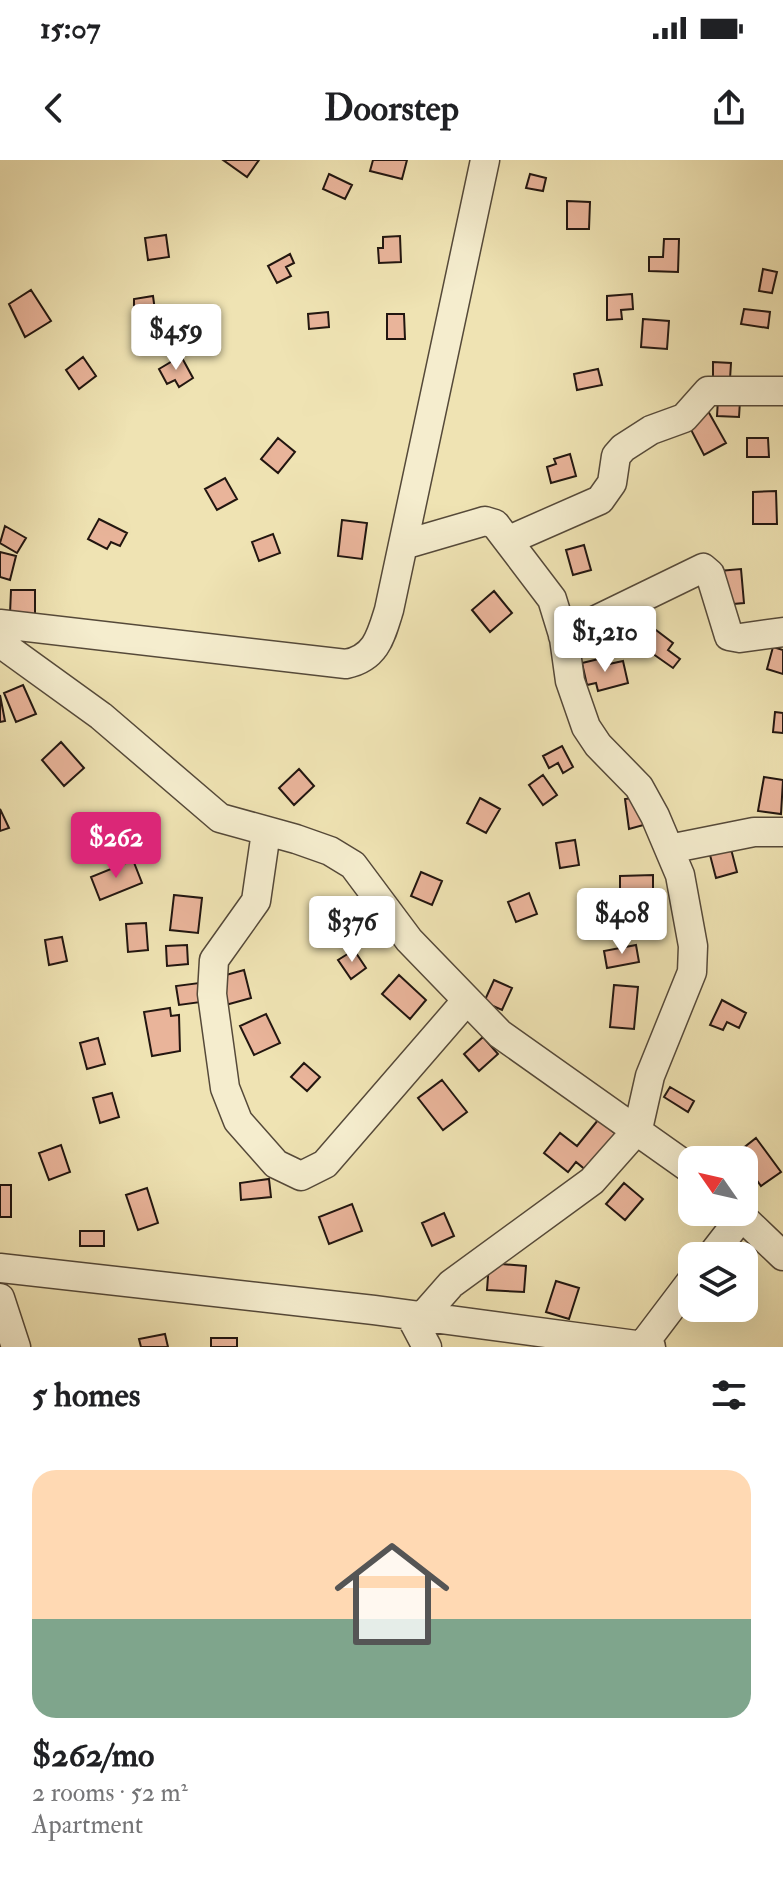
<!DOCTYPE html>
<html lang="en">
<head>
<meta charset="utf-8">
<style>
	body { margin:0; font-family:"IM FELL Double Pica",serif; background:#f2f2f2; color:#202124; height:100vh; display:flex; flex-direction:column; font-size:30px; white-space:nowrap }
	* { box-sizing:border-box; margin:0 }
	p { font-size:26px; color:#757577 }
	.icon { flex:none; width:44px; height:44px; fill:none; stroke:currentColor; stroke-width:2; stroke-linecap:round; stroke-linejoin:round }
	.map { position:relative; height:1187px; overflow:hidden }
	.panel { display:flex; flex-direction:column; background:#fff; flex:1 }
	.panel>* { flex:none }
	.needle { width:52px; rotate:304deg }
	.controls { position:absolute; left:678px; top:986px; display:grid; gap:16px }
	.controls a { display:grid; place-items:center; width:80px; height:80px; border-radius:16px; background:#fff; box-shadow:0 8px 32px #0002; font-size:40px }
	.price { position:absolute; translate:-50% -68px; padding:0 18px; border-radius:8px; background:#fff; color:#222; font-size:26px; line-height:52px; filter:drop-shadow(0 2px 4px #0008) }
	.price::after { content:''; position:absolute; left:50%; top:48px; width:24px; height:18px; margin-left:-12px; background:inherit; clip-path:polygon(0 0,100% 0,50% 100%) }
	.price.selected { background:#db2777; color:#fff }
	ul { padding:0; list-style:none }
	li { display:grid; align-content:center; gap:16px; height:424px; padding:0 32px }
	li span { display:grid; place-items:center; height:248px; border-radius:24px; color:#555 }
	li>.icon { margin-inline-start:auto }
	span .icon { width:144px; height:144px; fill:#fffc; stroke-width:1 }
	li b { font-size:34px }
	h2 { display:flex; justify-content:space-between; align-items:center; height:96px; padding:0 32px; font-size:34px }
	.status { display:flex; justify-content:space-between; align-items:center; height:56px; padding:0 40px; background:#fff; direction:ltr }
	.status svg { height:22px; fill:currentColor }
	header { display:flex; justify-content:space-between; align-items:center; height:104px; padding:0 32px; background:#fff; font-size:36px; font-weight:700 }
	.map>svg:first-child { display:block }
</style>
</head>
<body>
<div class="status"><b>15:07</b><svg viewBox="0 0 49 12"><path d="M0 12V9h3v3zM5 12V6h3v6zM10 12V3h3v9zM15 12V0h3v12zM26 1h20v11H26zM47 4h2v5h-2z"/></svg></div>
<header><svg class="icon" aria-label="back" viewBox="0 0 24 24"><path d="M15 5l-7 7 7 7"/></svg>Doorstep<svg class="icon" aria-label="share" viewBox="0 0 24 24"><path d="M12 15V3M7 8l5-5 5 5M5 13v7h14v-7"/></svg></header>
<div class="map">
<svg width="783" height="1187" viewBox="0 0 783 1187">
	<rect width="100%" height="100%" fill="#efe3b3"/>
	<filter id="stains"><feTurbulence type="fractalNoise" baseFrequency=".0025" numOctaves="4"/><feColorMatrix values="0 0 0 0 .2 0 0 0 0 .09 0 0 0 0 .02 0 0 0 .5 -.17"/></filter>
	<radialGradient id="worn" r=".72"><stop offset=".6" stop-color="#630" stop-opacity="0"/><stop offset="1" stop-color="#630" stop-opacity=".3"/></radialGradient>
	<!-- building -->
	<path fill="#e9b49a" stroke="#221610" stroke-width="2" d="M223,0H259L247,17Z
		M373,0H407L402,19L370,11Z
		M329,14L352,25L345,39L323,29Z
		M530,14L546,18L543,31L526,28Z
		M567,41L590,42L589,69H567Z
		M166,75L169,97L148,100L145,78Z
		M400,76L401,102L379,103L378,88H383V77Z
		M664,79H679L678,112L649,111V97H663Z
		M290,94L294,103L286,107L291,116L277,123L268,106Z
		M763,109L777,112L772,133L759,131Z
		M31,130L51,161L25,177L9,144Z
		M632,134L633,149L621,150L622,159L607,160V136Z
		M153,136L156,158L134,161V139Z
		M744,149L770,152L768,168L741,164Z
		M328,152L329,167L309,169L308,154Z
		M387,154H404L405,179H387Z
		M643,159L669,161L667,189L641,187Z
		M181,196L193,218L179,227L175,220L167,224L159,209Z
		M83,197L96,216L79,229L66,210Z
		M713,202L731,203L730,219L713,218Z
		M598,209L602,225L577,230L574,214Z
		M718,239L740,241L739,257L717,256Z
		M708,251L726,283L704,295L687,262Z
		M278,278L295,292L278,313L261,299Z
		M747,278H768L769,297H747Z
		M570,294L576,316L551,323L547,307L556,304L554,299Z
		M225,318L237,339L217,350L205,329Z
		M776,331L777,364H753V332Z
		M99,359L127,373L120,386L111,382L107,389L88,379Z
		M342,360L367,363L362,399L338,396Z
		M5,366L26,378L17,393L0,383Z
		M273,374L280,393L259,401L252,382Z
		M584,385L591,410L573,415L566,390Z
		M0,392L16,396L10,420L0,417Z
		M741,409L744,443L722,445L719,411Z
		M11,430H35V455L10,454Z
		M494,431L512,453L490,472L472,450Z
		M652,467L673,483L668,490L680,499L673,508L639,484Z
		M773,487L783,490V514L767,509Z
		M607,497L609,504L623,501L628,523L598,531L596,523L587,525L582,503Z
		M23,525L36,554L16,562L4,533Z
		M0,535L5,561L0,562Z
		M775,552L783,553V573L773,572Z
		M61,582L84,608L64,626L42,600Z
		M562,586L573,607L563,613L558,603L549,608L543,596Z
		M299,609L314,626L294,645L279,628Z
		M543,615L557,635L543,645L529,625Z
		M764,617L783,620L781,654L758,651Z
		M655,635L658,661L629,669L625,639Z
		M480,638L500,649L486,673L467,663Z
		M0,649L9,668L0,671Z
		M575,680L579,705L560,708L556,683Z
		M731,689L737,712L716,718L710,695Z
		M133,700L142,723L100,740L91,717Z
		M421,712L442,721L432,745L411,736Z
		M653,715V746L620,747V716Z
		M529,733L537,754L516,762L508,742Z
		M174,735L202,738L198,773L170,770Z
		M146,763L148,790L128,792L126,764Z
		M62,777L67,801L49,805L45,780Z
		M187,785L188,804L167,806L166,786Z
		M636,785L639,802L607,808L604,791Z
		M354,790L366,808L351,819L338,800Z
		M244,810L251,838L222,846L215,818Z
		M399,815L426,840L410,859L382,834Z
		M494,820L512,828L502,850L484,842Z
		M199,823L201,842L179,845L176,826Z
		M614,825L638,827L634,869L610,867Z
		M722,840L746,853L739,868L727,862L723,870L710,865Z
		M170,848L171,856L179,855L180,891L152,896L144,852Z
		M266,854L280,883L254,895L240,866Z
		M483,877L498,894L479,911L464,894Z
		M98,878L105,904L87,909L80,883Z
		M304,903L320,917L307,931L291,917Z
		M442,920L467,952L443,970L418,938Z
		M670,927L694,941L688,952L664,937Z
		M112,933L119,957L100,963L93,938Z
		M598,960L616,974L587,1011L576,1002L568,1012L544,993L560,973L577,986Z
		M756,978L781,1012L761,1026L737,993Z
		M61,985L70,1012L49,1020L39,993Z
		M269,1019L271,1037L241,1040L240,1023Z
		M624,1023L643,1039L625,1060L606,1044Z
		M0,1025H11V1057H0Z
		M147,1028L158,1063L138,1070L126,1035Z
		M352,1044L362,1071L329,1084L319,1057Z
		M444,1053L454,1076L432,1086L422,1063Z
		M80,1071H104V1086H80Z
		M489,1103L526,1106L524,1132L487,1130Z
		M556,1121L579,1128L569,1159L546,1152Z
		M165,1174L168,1187H141L139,1179Z
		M211,1178H237V1187H211Z"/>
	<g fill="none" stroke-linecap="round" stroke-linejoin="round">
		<defs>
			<path id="minor" d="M509,380L600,340L612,323L616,296L623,288L651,270L684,258L708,231H783
				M403,385L485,361L495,364L552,439L564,478L570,521L586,567L598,585L639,627L655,656L680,715L693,786L692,812L650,916L638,969L592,1021L451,1124L422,1157
				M0,464L346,504C376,498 381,476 389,450L485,0
				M563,476L703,408L710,414L729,476L740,478L783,472
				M0,483L101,556L220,658L296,679L330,691L353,705L409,780L500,874L692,1010
				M266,672L256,741L214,800L212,834L225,928L238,961L276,1004L301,1016L325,1004L467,840
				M669,689L754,672H783
				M737,1052L783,1096
				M711,1096L742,1056
				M0,1108L374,1150L651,1187
				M0,1138L16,1187
				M410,1155L427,1187
				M642,1186L692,1120"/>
		</defs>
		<!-- minor casing -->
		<use href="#minor" stroke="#554939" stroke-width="31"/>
		<!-- minor -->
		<use href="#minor" stroke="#f5edce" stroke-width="28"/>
	</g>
	<rect width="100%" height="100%" filter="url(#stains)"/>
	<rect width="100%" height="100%" fill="url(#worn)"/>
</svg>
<div class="controls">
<a><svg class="needle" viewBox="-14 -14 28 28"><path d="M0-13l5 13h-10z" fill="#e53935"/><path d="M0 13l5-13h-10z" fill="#757577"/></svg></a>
<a><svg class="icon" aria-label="layers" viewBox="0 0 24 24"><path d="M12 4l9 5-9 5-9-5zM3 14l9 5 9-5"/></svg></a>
</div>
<b class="price" style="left:176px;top:212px">$459</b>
<b class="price" style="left:605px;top:514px">$1,210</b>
<b class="price selected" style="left:116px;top:720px">$262</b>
<b class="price" style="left:622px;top:796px">$408</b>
<b class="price" style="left:352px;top:804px">$376</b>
</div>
<section class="panel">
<h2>5 homes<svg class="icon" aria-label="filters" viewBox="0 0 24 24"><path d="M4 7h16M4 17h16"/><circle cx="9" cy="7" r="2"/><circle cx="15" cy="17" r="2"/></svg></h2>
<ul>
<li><span style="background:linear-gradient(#ffd9b3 60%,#7fa58c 0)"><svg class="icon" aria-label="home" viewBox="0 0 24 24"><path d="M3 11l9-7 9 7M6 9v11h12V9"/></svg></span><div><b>$262/mo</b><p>2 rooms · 52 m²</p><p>Apartment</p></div></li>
</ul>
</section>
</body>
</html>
